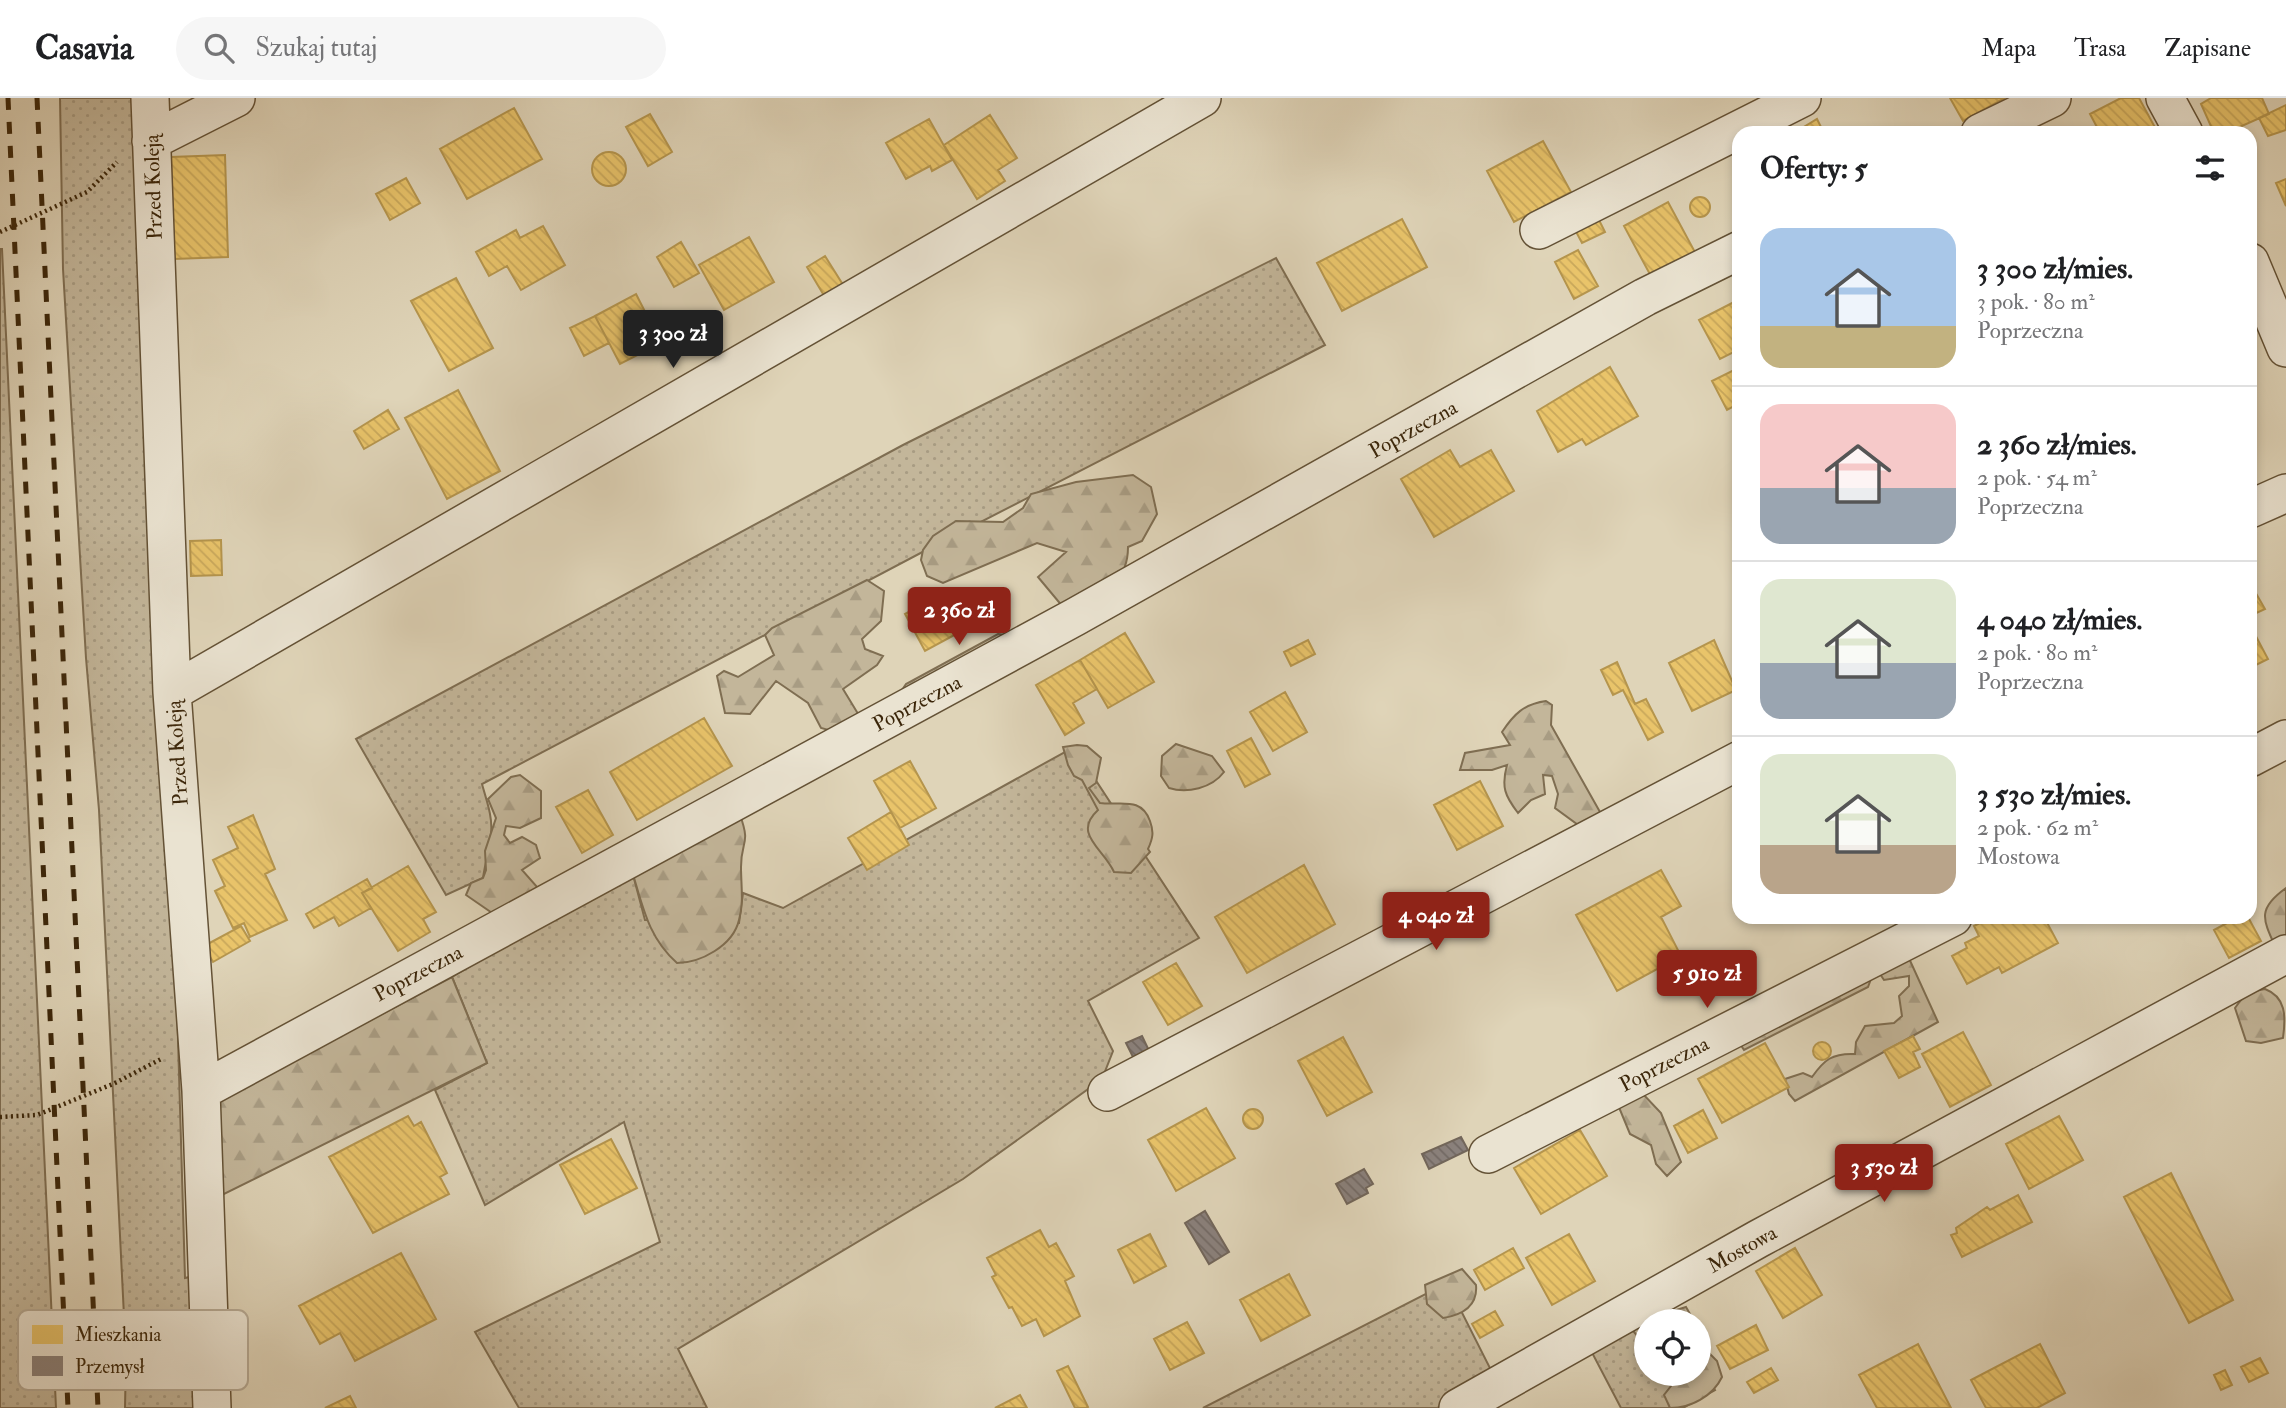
<!DOCTYPE html>
<html lang="pl">
<head>
<meta charset="utf-8">
<style>
	body { margin:0; font-family:"IM FELL Double Pica",serif; background:#f6f6f6; color:#202124; height:100vh; display:flex; flex-direction:column; font-size:26px; white-space:nowrap }
	* { box-sizing:border-box; margin:0 }
	p { font-size:23px; color:#757577 }
	.icon { flex:none; width:38px; height:38px; fill:none; stroke:currentColor; stroke-width:2; stroke-linecap:round; stroke-linejoin:round }
	.map { position:relative; flex:1; overflow:hidden }
	.sheet { position:absolute; left:1732px; top:28px; width:525px; height:798px; display:flex; flex-direction:column; background:#fff; border-radius:21px; box-shadow:0 4px 10px #0003 }
	.sheet>* { flex:none }
	.buttons { position:absolute; left:1634px; top:1211px; display:grid; gap:14px }
	.buttons a { display:grid; place-items:center; width:77px; height:77px; border-radius:50%; background:#fff; box-shadow:0 4px 10px #0003; font-size:35px }
	.price { position:absolute; translate:-50% -60px; padding:0 16px; border-radius:7px; background:#8f2418; color:#fff; font-size:23px; line-height:46px; filter:drop-shadow(0 2px 4px #0008) }
	.price::after { content:''; position:absolute; left:50%; top:42px; width:21px; height:16px; margin-left:-10px; background:inherit; clip-path:polygon(0 0,100% 0,50% 100%) }
	.price.current { background:#222; color:#fff }
	ul { padding:0; list-style:none }
	li { display:flex; align-items:center; gap:21px; height:175px; padding:0 28px }
	li+li { border-top:2px solid #e0e0e0 }
	li span { display:grid; place-items:center; flex:none; width:196px; height:140px; border-radius:21px; color:#555 }
	li>.icon { margin-inline-start:auto }
	span .icon { width:84px; height:84px; fill:#fffc; stroke-width:1 }
	li b { font-size:30px }
	h2 { display:flex; justify-content:space-between; align-items:center; height:84px; padding:0 28px; font-size:30px }
	header { display:flex; align-items:center; gap:42px; box-sizing:border-box; height:98px; padding:0 35px; background:#fff; border-bottom:2px solid #e0e0e0 }
	header strong { font-size:33px }
	nav { display:flex; gap:38px; margin-inline-start:auto; font-size:24px }
	.search { width:490px; height:63px; background:#f6f6f6; display:flex; align-items:center; gap:18px; box-sizing:border-box; padding:0 24px; border-radius:38px; color:#757577; font-size:26px }
	.map>svg:first-child { display:block }
</style>
</head>
<body>
<header>
<strong>Casavia</strong>
<div class="search"><svg class="icon" aria-label="search" viewBox="0 0 24 24"><circle cx="10" cy="10" r="6"/><path d="M15 15l6 6"/></svg>Szukaj tutaj</div>
<nav><a>Mapa</a><a>Trasa</a><a>Zapisane</a></nav>
</header>
<div class="map">
<svg width="2286" height="1310" viewBox="0 0 2286 1310">
	<defs>
		<pattern id="grass-dots" width="8" height="8" patternUnits="userSpaceOnUse" patternTransform="scale(1.75)"><rect width="8" height="8" fill="#c3b69a"/><path d="M2 2h.1M6 6h.1" fill="none" stroke="#a89c83" stroke-width="1.8" stroke-linecap="round"/></pattern>
		<pattern id="forest-firs" width="22" height="20" patternUnits="userSpaceOnUse" patternTransform="scale(1.75)"><rect width="22" height="20" fill="#c3b69a"/><path d="M5 1l3.5 6h-7zM16 11l3.5 6h-7z" fill="#a89c83"/></pattern>
		<pattern id="homes-back-hatch" width="6" height="6" patternUnits="userSpaceOnUse" patternTransform="scale(1.75)"><rect width="6" height="6" fill="#e9c46a"/><path d="M-1 5l2 2M0 0l6 6M5-1l2 2" fill="none" stroke="#c9a85b"/></pattern>
		<pattern id="industry-back-hatch" width="6" height="6" patternUnits="userSpaceOnUse" patternTransform="scale(1.75)"><rect width="6" height="6" fill="#8a817c"/><path d="M-1 5l2 2M0 0l6 6M5-1l2 2" fill="none" stroke="#726964"/></pattern>
	</defs>
	<rect width="100%" height="100%" fill="#dfd4b8"/>
	<filter id="stains"><feTurbulence type="fractalNoise" baseFrequency=".00286" numOctaves="4"/><feColorMatrix values="0 0 0 0 .2 0 0 0 0 .09 0 0 0 0 .02 0 0 0 .5 -.17"/></filter>
	<radialGradient id="worn" r=".72"><stop offset=".6" stop-color="#630" stop-opacity="0"/><stop offset="1" stop-color="#630" stop-opacity=".3"/></radialGradient>
	<!-- grass -->
	<path fill="url(#grass-dots)" stroke="#7f6e52" stroke-width="2" d="M60,0H137L175,839L185,1180L189,1179L197,1310H125L126,1259L99,712L86,560L63,171Z
		M0,151H2L56,1310H0Z
		M1276,160L1325,247L932,449L482,686C486,701 493,719 491,735C490,750 485,765 483,780L446,797L356,641L903,347Z
		M1074,649L1199,840L1088,903L1113,953L1102,981L963,1081L678,1251L707,1310H519L475,1234L660,1144L624,1024L485,1107L435,992L487,965L452,879L632,773L645,822L739,825L743,795L783,810Z
		M1447,1185L1494,1278L1437,1310H1203Z
		M1667,1204L1678,1223H1647V1276H1699V1263L1715,1292L1683,1310H1621L1588,1247Z"/>
	<!-- forest -->
	<path fill="url(#forest-firs)" stroke="#7f6e52" stroke-width="2" d="M1133,377L1151,389L1157,416L1142,443L1128,449C1128,491 1096,494 1063,509L1038,479L1066,454L1037,445L943,485L927,478L921,462L923,452L933,438L956,423L1003,424L1023,410L1031,396L1076,384Z
		M867,482L884,493L881,523L862,541L865,551L883,558L877,567L843,591L860,619L843,636L821,630L808,605L776,583L750,616L725,615L717,578L724,573L738,579L774,557L765,537L772,530Z
		M998,536L1016,538L900,595L906,586Z
		M1546,603L1552,607L1551,627L1600,714L1595,722L1581,729L1555,710L1558,696L1552,678L1543,677L1545,696L1531,702L1518,715C1505,698 1501,689 1507,667L1492,672H1460L1465,655L1510,647L1502,634C1514,616 1524,606 1546,603Z
		M1176,646L1212,658L1224,674C1212,690 1187,696 1169,690L1161,678L1162,658Z
		M1077,647L1087,648L1101,660L1096,685L1089,690L1100,705C1120,708 1141,698 1150,723C1154,734 1153,740 1148,751L1150,754L1131,775L1114,774C1103,750 1072,736 1098,712L1082,682L1074,678L1068,667L1063,649Z
		M520,677L541,693V720L520,730L506,728L504,737L510,745L522,739L536,747L540,760L522,772L538,790L498,819L466,797L471,785L483,780L486,772L485,753L496,720L488,701L511,679Z
		M740,717C751,747 741,742 741,769C741,787 744,805 739,822C733,848 700,865 677,865C648,839 643,809 632,773Z
		M2286,790V842L2275,848C2262,820 2258,810 2286,790Z
		M1902,845L1938,924L1795,1003L1789,996L1785,981L1803,975L1812,979C1824,962 1832,955 1855,956L1856,944L1865,928L1894,925L1902,918L1899,898L1909,888V878L1884,882L1880,876L1871,881L1868,889L1744,952L1733,935Z
		M452,879L487,965L220,1098L213,1005Z
		M2265,891C2286,899 2286,918 2283,940L2261,945L2246,943L2235,910C2243,898 2250,893 2265,891Z
		M1642,995L1661,1015L1681,1064L1667,1078L1656,1066L1651,1047L1630,1036L1618,1007Z
		M1462,1171L1476,1187C1478,1209 1461,1217 1443,1220L1427,1206L1425,1187Z
		M1686,1209L1694,1223H1647L1645,1264L1639,1250L1640,1241L1628,1227Z
		M1708,1254L1717,1263L1722,1279C1713,1298 1691,1310 1670,1310L1664,1297L1671,1288L1670,1276H1699V1257Z"/>
	<!-- homes -->
	<path fill="url(#homes-back-hatch)" stroke="#b5954d" stroke-width="2" d="M1950,0H2005L1963,23Z
		M2121,0H2139L2158,35H2100L2090,16Z
		M2211,0H2262L2269,16L2226,35H2214L2201,6Z
		M2286,7V32L2268,38L2259,20Z
		M514,10L542,61L467,101L440,51Z
		M650,16L672,54L648,68L626,29Z
		M990,17L1017,60L998,72L1005,83L977,101L944,47Z
		M929,21L952,62L932,73L930,68L906,81L886,45Z
		M1817,21L1822,31L1815,35H1794Z
		M1543,43L1571,94L1514,124L1487,73Z
		M592 71a17 17 0 1 1 34 0a17 17 0 1 1-34 0Z
		M225,57L228,159L174,161L171,59Z
		M406,80L420,105L390,122L376,96Z
		M2286,81V108L2276,85Z
		M1690 109a10 10 0 1 1 20 0a10 10 0 1 1-20 0Z
		M1668,104L1697,158L1653,182L1624,128Z
		M1596,116L1605,134L1582,145L1573,128Z
		M1402,121L1427,169L1342,213L1317,165Z
		M543,128L565,167L521,192L507,168L489,178L476,154L516,132L520,140Z
		M749,139L774,184L724,212L699,167Z
		M681,144L699,175L674,189L657,159Z
		M1578,152L1598,188L1574,201L1555,164Z
		M825,158L845,190L826,201L807,169Z
		M456,180L493,250L449,273L411,203Z
		M636,196L661,245L620,266L595,218Z
		M1740,201V251L1720,261L1699,222Z
		M595,218L609,245L584,258L570,230Z
		M1610,269L1638,318L1586,347L1582,341L1558,354L1537,313Z
		M1740,269V305L1727,312L1712,283Z
		M458,292L500,373L447,401L405,320Z
		M388,312L399,331L364,351L354,333Z
		M1450,352L1460,369L1491,352L1514,393L1434,439L1401,381Z
		M221,442L222,477L191,478L190,443Z
		M2250,485L2265,511L2250,518Z
		M938,498L958,535L925,553L905,516Z
		M2250,527L2268,561L2250,570Z
		M1125,535L1154,584L1108,610L1080,562Z
		M1308,542L1315,556L1291,568L1284,554Z
		M1714,542L1736,592L1692,613L1669,565Z
		M1080,562L1097,591L1073,605L1084,625L1065,637L1036,587Z
		M1617,564L1635,606L1646,601L1663,634L1648,642L1623,592L1613,597L1601,572Z
		M1285,594L1307,634L1273,653L1250,614Z
		M704,620L732,668L637,722L610,674Z
		M1251,640L1270,676L1245,689L1227,653Z
		M910,663L936,710L900,730L874,683Z
		M1480,683L1503,728L1457,752L1434,707Z
		M588,692L613,737L582,755L556,709Z
		M891,714L909,747L867,772L848,740Z
		M253,717L275,771L265,776L287,822L250,839L244,825L233,830L215,793L225,788L213,762L238,750L228,729Z
		M1304,767L1335,826L1247,875L1215,819Z
		M408,768L436,814L423,821L430,834L398,853L362,795Z
		M1661,772L1681,808L1661,819L1681,858L1617,893L1576,817Z
		M367,781L372,790L362,795L371,810L339,828L334,819L314,830L306,816Z
		M1991,819H2044L2058,845L2002,875L1999,869L1967,886L1952,858L1967,850L1965,845L1979,838L1974,828Z
		M2238,819H2248L2261,843L2229,860L2214,832Z
		M241,828L250,843L213,864L204,848Z
		M1176,865L1202,908L1168,927L1143,884Z
		M1963,934L1991,987L1950,1009L1922,956Z
		M1913,938L1920,951L1913,954L1920,969L1899,980L1884,953Z
		M1343,939L1372,994L1327,1018L1298,963Z
		M1813 953a9 9 0 1 1 18 0a9 9 0 1 1-18 0Z
		M1765,945L1789,989L1722,1025L1698,981Z
		M1206,1010L1235,1060L1176,1093L1148,1042Z
		M1243 1021a10 10 0 1 1 20 0a10 10 0 1 1-20 0Z
		M1703,1012L1717,1040L1688,1055L1674,1028Z
		M408,1018L414,1028L421,1024L447,1075L440,1079L449,1096L373,1135L329,1059Z
		M2059,1018L2083,1062L2029,1091L2006,1046Z
		M1580,1032L1607,1078L1541,1116L1514,1070Z
		M611,1041L637,1090L585,1116L560,1067Z
		M2171,1075L2233,1202L2189,1225L2124,1099Z
		M2018,1097L2032,1124L1962,1159L1951,1137L1957,1135L1956,1130L1987,1109L1990,1112Z
		M1040,1132L1049,1149L1056,1145L1074,1178L1065,1183L1080,1218L1044,1238L1036,1221L1022,1228L1012,1209L1009,1210L992,1179L996,1177L987,1160Z
		M1150,1136L1166,1168L1134,1185L1118,1152Z
		M1569,1136L1595,1183L1552,1207L1526,1160Z
		M1513,1150L1524,1170L1485,1192L1474,1172Z
		M1795,1150L1822,1197L1783,1220L1756,1173Z
		M401,1155L436,1221L355,1263L340,1235L320,1246L299,1208Z
		M1289,1176L1310,1217L1261,1243L1240,1202Z
		M1495,1213L1503,1227L1480,1240L1472,1226Z
		M1187,1224L1204,1255L1170,1272L1154,1241Z
		M1756,1227L1768,1252L1730,1271L1717,1248Z
		M1918,1246L1951,1310H1877L1859,1277Z
		M2040,1246L2065,1295L2037,1310H1986L1971,1282Z
		M2260,1260L2268,1275L2249,1284L2241,1269Z
		M1068,1268L1088,1309L1086,1310H1075L1057,1273Z
		M1771,1270L1778,1282L1754,1295L1747,1284Z
		M2225,1272L2232,1287L2221,1292L2214,1277Z
		M1020,1297L1027,1310H995Z
		M350,1298L356,1310H325Z"/>
	<!-- industry -->
	<path fill="url(#industry-back-hatch)" stroke="#72665a" stroke-width="2" d="M1142,938L1154,963L1139,971L1126,945Z
		M1461,1039L1468,1052L1429,1071L1422,1056Z
		M1364,1071L1373,1086L1366,1090L1368,1095L1347,1106L1336,1086Z
		M1205,1113L1229,1154L1209,1166L1185,1125Z"/>
	<g fill="none" stroke-linecap="round" stroke-linejoin="round">
		<defs>
			<path id="street" d="M150,0L172,594L201,993L212,1310
				M2165,0L2184,35
				M1980,35L2052,0
				M151,43L236,0
				M1539,132L1802,0
				M2250,164L2286,250
				M2250,411L2286,395
				M172,594L1202,0
				M2250,660L2286,641
				M201,993L1075,519L1645,199L1740,152
				M1107,994L1740,662
				M1488,1056L1953,819
				M1458,1310L1758,1141L2286,856"/>
		</defs>
		<!-- street casing -->
		<use href="#street" stroke="#645236" stroke-width="40"/>
		<!-- path -->
		<path stroke="#3b260a" stroke-width="4.5" stroke-dasharray="2 3.5" stroke-linecap="butt" d="M0,134L87,94L117,64
			M0,1019L37,1017L113,986L163,960"/>
		<!-- street -->
		<use href="#street" stroke="#eae3d1" stroke-width="37"/>
		<!-- rail -->
		<path stroke="#3b260a" stroke-width="5" stroke-dasharray="12 12" stroke-linecap="butt" d="M8,0L68,1310
			M37,0L98,1310"/>
	</g>
	<g text-anchor="middle" stroke-width="7" stroke-linejoin="round" paint-order="stroke">
		<!-- street labels -->
		<g font-size="21" fill="#3b260a" stroke="#eae3d1">
			<text transform="translate(153 89) rotate(-92)" y="7">Przed Koleją</text>
			<text transform="translate(1413 331) rotate(-29)" y="7">Poprzeczna</text>
			<text transform="translate(917 605) rotate(-28)" y="7">Poprzeczna</text>
			<text transform="translate(177 655) rotate(-94)" y="7">Przed Koleją</text>
			<text transform="translate(418 875) rotate(-28)" y="7">Poprzeczna</text>
			<text transform="translate(1664 966) rotate(-27)" y="7">Poprzeczna</text>
			<text transform="translate(1742 1151) rotate(-29)" y="7">Mostowa</text>
		</g>
	</g>
	<!-- legend -->
	<rect x="18" y="1212" width="230" height="80" rx="10" fill="#eae3d1" stroke="#b6aa95" stroke-width="2"/>
	<rect x="32" y="1227" width="31" height="19" fill="#e9c46a"/>
	<rect x="32" y="1258" width="31" height="20" fill="#8a817c"/>
	<g font-size="19" fill="#3b260a">
		<text x="75" y="1243">Mieszkania</text>
		<text x="75" y="1275">Przemysł</text>
	</g>
	<rect width="100%" height="100%" filter="url(#stains)"/>
	<rect width="100%" height="100%" fill="url(#worn)"/>
</svg>
<div class="buttons">
<a><svg class="icon" aria-label="locate" viewBox="0 0 24 24"><circle cx="12" cy="12" r="6"/><path d="M12 2v4M12 18v4M2 12h4M18 12h4"/></svg></a>
</div>
<b class="price current" style="left:673px;top:272px">3 300 zł</b>
<b class="price" style="left:959px;top:549px">2 360 zł</b>
<b class="price" style="left:1436px;top:854px">4 040 zł</b>
<b class="price" style="left:1707px;top:912px">5 910 zł</b>
<b class="price" style="left:1884px;top:1106px">3 530 zł</b>
<section class="sheet">
<h2>Oferty: 5<svg class="icon" aria-label="filters" viewBox="0 0 24 24"><path d="M4 7h16M4 17h16"/><circle cx="9" cy="7" r="2"/><circle cx="15" cy="17" r="2"/></svg></h2>
<ul>
<li><span style="background:linear-gradient(#a9c7e8 70%,#c2b280 0)"><svg class="icon" aria-label="home" viewBox="0 0 24 24"><path d="M3 11l9-7 9 7M6 9v11h12V9"/></svg></span><div><b>3 300 zł/mies.</b><p>3 pok. · 80 m²</p><p>Poprzeczna</p></div></li>
<li><span style="background:linear-gradient(#f6c9c9 60%,#9aa5b1 0)"><svg class="icon" aria-label="home" viewBox="0 0 24 24"><path d="M3 11l9-7 9 7M6 9v11h12V9"/></svg></span><div><b>2 360 zł/mies.</b><p>2 pok. · 54 m²</p><p>Poprzeczna</p></div></li>
<li><span style="background:linear-gradient(#dfe7d0 60%,#9aa5b1 0)"><svg class="icon" aria-label="home" viewBox="0 0 24 24"><path d="M3 11l9-7 9 7M6 9v11h12V9"/></svg></span><div><b>4 040 zł/mies.</b><p>2 pok. · 80 m²</p><p>Poprzeczna</p></div></li>
<li><span style="background:linear-gradient(#dfe7d0 65%,#b9a48a 0)"><svg class="icon" aria-label="home" viewBox="0 0 24 24"><path d="M3 11l9-7 9 7M6 9v11h12V9"/></svg></span><div><b>3 530 zł/mies.</b><p>2 pok. · 62 m²</p><p>Mostowa</p></div></li>
</ul>
</section>
</div>
</body>
</html>
